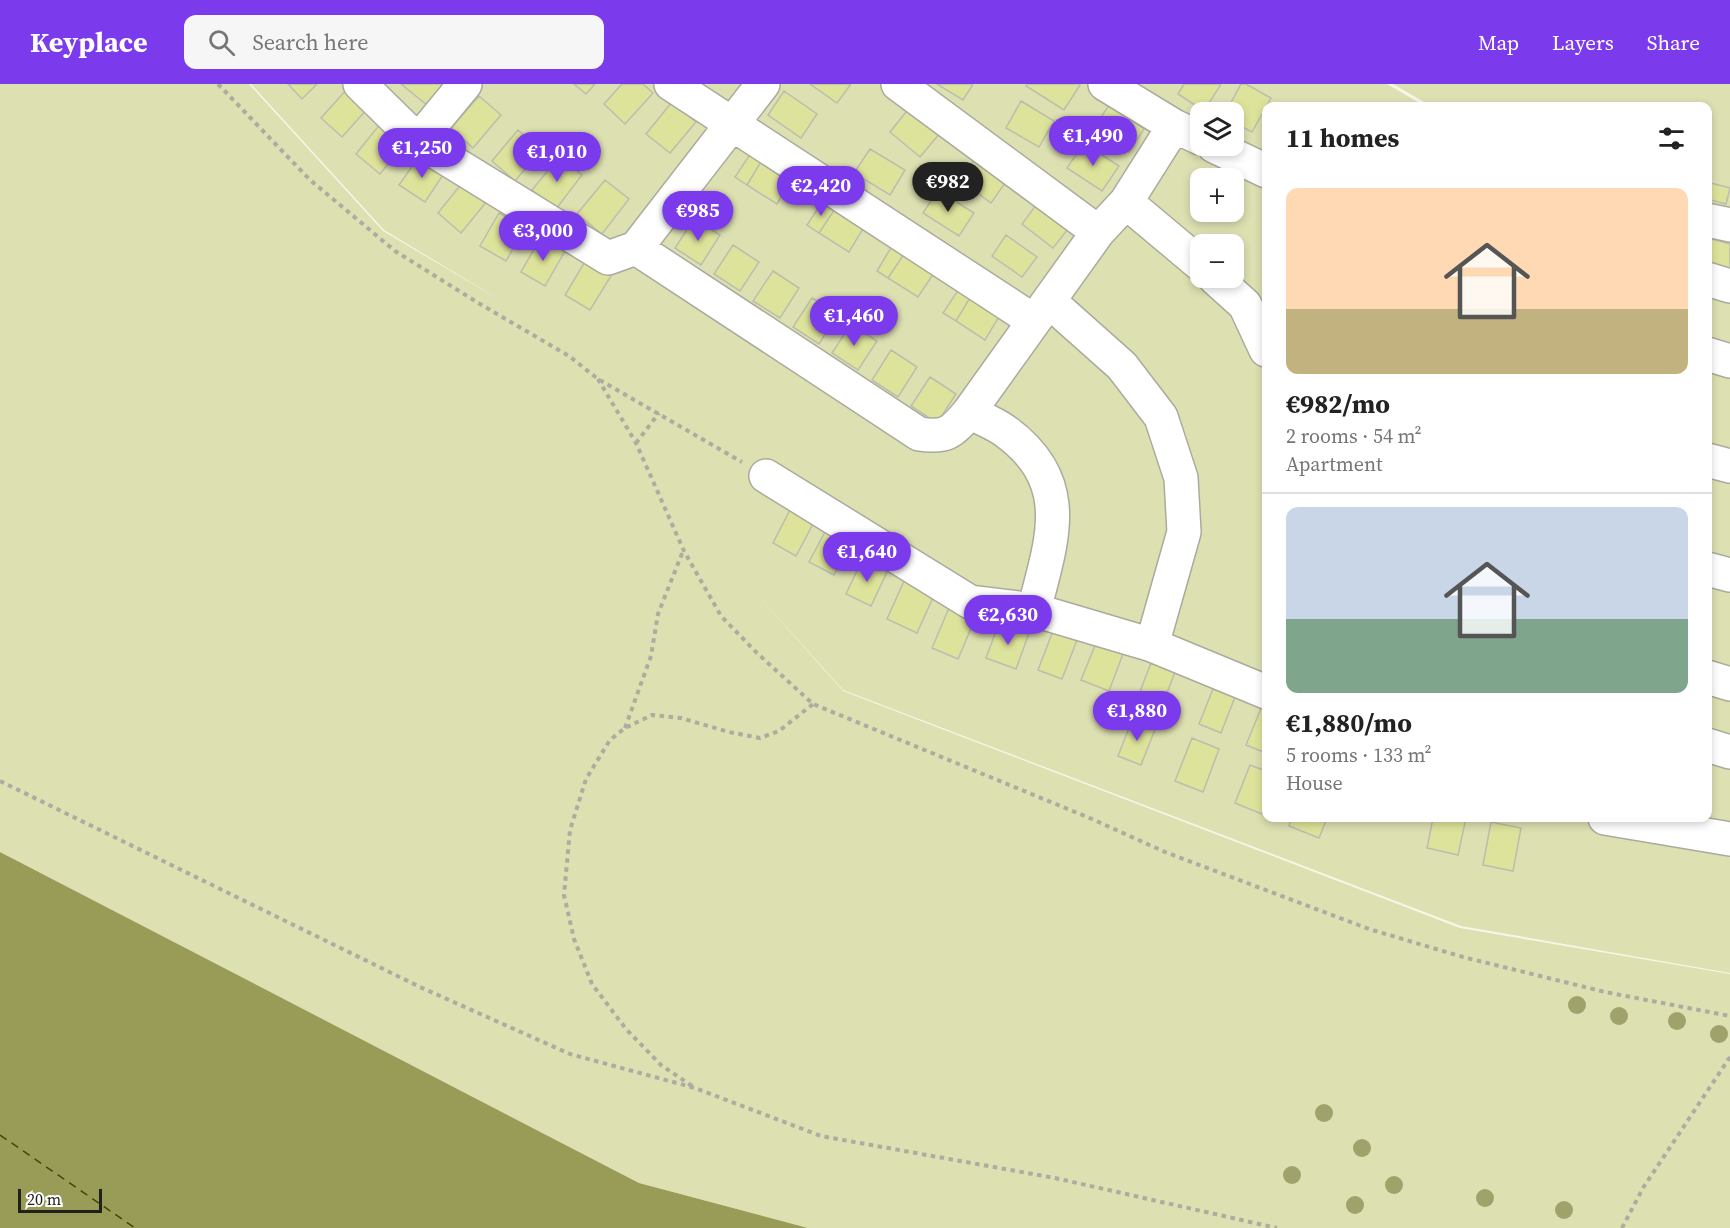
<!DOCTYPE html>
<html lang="en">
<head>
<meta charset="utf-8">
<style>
	body { margin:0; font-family:"Source Serif 4",serif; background:#f6f6f6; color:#222; height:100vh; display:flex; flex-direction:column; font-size:22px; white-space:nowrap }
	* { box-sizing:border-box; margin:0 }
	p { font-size:20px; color:#767676 }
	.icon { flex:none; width:33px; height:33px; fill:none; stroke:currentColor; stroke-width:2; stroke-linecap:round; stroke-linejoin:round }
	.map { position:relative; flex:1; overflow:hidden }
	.details { position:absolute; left:1262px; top:18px; width:450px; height:720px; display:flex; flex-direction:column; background:#fff; border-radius:12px; box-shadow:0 3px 9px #0003 }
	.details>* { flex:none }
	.buttons { position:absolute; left:1190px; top:18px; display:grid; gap:12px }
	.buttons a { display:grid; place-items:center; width:54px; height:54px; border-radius:12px; background:#fff; box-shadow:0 3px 9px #0003; font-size:30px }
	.scale { position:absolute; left:18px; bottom:15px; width:84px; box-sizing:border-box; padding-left:6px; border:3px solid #21211c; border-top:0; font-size:16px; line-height:21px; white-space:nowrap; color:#21211c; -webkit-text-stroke:4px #fff; paint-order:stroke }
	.price { position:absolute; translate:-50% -51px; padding:0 14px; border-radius:21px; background:#7c3aed; color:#fff; font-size:20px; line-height:39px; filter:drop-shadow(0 2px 3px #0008) }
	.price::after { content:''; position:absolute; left:50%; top:36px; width:18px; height:14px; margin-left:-9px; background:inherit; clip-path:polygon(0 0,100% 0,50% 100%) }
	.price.selected { background:#222; color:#fff }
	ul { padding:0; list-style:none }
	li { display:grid; align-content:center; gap:12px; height:318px; padding:0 24px }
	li+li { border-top:2px solid #e0e0e0 }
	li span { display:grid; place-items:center; height:186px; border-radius:12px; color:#555 }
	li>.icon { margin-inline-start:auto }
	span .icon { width:108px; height:108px; fill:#fffc; stroke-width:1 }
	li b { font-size:26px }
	h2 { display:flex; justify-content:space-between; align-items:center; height:72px; padding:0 24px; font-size:26px }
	header { display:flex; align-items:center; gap:36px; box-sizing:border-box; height:84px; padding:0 30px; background:#7c3aed; color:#fff }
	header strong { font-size:28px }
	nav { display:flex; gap:33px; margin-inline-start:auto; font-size:21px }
	.search { width:420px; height:54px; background:#f6f6f6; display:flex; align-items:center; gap:15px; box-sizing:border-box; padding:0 21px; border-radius:12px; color:#767676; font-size:22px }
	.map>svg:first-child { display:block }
</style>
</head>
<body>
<header>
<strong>Keyplace</strong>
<div class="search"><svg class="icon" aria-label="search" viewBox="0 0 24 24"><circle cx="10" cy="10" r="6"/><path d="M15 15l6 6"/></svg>Search here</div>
<nav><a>Map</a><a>Layers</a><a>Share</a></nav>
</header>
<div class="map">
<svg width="1730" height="1144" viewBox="0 0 1730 1144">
	<rect width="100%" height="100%" fill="#f6f7e8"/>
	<!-- green -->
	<path fill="#dde0b1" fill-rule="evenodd" d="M0,0H249L383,147L520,228L384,146L251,0H1387L1425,22H1266V734H1707V22H1431L1393,0H1730V889L1461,842L843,606L739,490L843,607L1460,844L1730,890V1144H808L639,1099L0,768ZM1200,28H1233V62H1200ZM1200,94H1233V128H1200ZM1200,160H1233V194H1200Z"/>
	<!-- water -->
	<path fill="#989c57" d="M0,768L639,1099L808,1144H0Z"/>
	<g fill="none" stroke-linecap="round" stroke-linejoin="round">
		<!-- ferry -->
		<path stroke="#43450e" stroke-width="1.5" stroke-dasharray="8 6" stroke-linecap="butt" d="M0,1051L135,1144"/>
	</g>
	<!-- building -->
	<path fill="#dee39b" stroke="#bcbdaf" stroke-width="1.5" d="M288,0H317L302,15Z
		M401,0H443L444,1L427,21Z
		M574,0H595L586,10Z
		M622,0H643L653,9L625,40L604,20Z
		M810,0H851L837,19Z
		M937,0H973L963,16Z
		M1027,0H1079L1080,1L1064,26L1026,2Z
		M1184,0H1221L1204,27L1178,10Z
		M1241,0H1246L1271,14L1252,48L1233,38V28H1226Z
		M347,5L368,24L342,53L321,34Z
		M784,7L817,30L801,54L768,31Z
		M479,12L501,31L473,64L451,44Z
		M1021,17L1054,37L1039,63L1006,44Z
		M672,18L696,38L670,69L646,50Z
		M1109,21L1144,45L1129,68L1094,44Z
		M910,23L940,49L920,73L890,48Z
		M381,39L405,59L380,90L356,70Z
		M518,46L541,66L515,97L492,77Z
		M1084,59L1119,82L1102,107L1067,84Z
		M870,65L905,86L890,111L854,89Z
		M751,69L762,76L747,101L735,93Z
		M420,71L445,88L425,118L399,101Z
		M977,72L1008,95L991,119L960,96Z
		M559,73L582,91L556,125L532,106Z
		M762,76L792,95L777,120L747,101Z
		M605,96L629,115L602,150L577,130Z
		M463,98L487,117L461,149L438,129Z
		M1707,98L1730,104L1726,120L1707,115Z
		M938,106L974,129L959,152L923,129Z
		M823,117L835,125L819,149L807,141Z
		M1039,117L1071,141L1053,164L1022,140Z
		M835,125L864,143L849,168L819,149Z
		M499,129L525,144L506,177L480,162Z
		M694,135L720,151L701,181L675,164Z
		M1006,151L1037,173L1022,193L992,172Z
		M541,153L565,167L545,202L521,188Z
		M1708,154L1730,160V191L1707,184Z
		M733,161L759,178L740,207L714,190Z
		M892,162L904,170L888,194L877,187Z
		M904,170L934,189L918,213L888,194Z
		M586,176L611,192L590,226L565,211Z
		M773,187L799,204L780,234L753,217Z
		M959,205L971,212L956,237L943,229Z
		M971,212L1000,231L985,256L956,237Z
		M812,214L838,230L819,260L793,243Z
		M851,240L877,257L858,286L832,269Z
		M891,266L917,283L898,313L872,296Z
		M930,293L956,310L937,339L911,322Z
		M790,426L814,438L796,472L773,459Z
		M825,448L850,460L834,491L809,478Z
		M862,476L887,488L871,522L846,510Z
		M905,495L935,509L917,549L887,535Z
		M949,524L975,535L958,575L932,564Z
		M999,539L1029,549L1016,585L986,574Z
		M1053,547L1077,556L1062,595L1038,586Z
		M1096,559L1123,570L1109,607L1081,596Z
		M1151,579L1175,588L1160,627L1136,618Z
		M1213,605L1235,613L1221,649L1199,640Z
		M1262,622L1266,623V669L1246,661Z
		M1133,634L1156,643L1141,681L1118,672Z
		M1192,654L1219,665L1203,708L1175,697Z
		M1250,681L1266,687V720L1262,730L1235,719Z
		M1292,734H1327L1319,754L1289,742Z
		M1433,734H1466L1458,771L1427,764Z
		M1491,738L1521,744L1513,787L1483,781Z"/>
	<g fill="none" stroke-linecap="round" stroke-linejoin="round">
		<defs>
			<path id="minor" d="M360,0L418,57L608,174L636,164L919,350C946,354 952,349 969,328L1098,148L1126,118L1174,42
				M671,0L1034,237
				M898,0L1098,148
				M1105,0L1174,42L1200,54
				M418,57L465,0
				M1214,62L1266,87
				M1126,118L1200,180
				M1707,136L1730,141
				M636,164L763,0
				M1215,194L1245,221L1266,266
				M1707,195L1730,202
				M1049,217L1122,282L1161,333L1181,394L1184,448L1152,561
				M1707,270L1730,277
				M969,328C980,334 994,339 1005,347C1075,398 1052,455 1034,526
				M1707,376L1730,382
				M766,392L970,518L1034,526L1152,561L1266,608
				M1707,485L1730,491
				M1707,593L1730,600
				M1707,661L1730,668
				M1605,734L1730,755"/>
		</defs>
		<!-- minor casing -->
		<use href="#minor" stroke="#aaab9d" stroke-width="36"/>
		<!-- path -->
		<path stroke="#acaca1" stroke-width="4" stroke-dasharray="4.5 4.5" stroke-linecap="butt" d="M218,0L309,95L395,167L480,220L569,272L598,295L742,378
			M598,295L636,359L684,467L721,532L757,569L813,620L1092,735L1165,768L1369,845L1463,873L1605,908L1730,932
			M636,359L659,329
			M625,644L651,572L658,530L683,467
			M0,697L420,903L570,970L695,1004L821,1052L1055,1094L1277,1144
			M692,1002L661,981L626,945L592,900L574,855L564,811L570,746L586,695L610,656L625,644L652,631L681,634L729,648L760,654L779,647L813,620
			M1622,1144L1643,1104L1730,973"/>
		<!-- minor -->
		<use href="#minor" stroke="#fff" stroke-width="33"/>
	</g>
	<!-- trees -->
	<g fill="#a0a26c">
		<circle cx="1577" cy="921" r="9"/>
		<circle cx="1619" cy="932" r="9"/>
		<circle cx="1677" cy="937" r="9"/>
		<circle cx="1719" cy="950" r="9"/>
		<circle cx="1324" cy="1029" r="9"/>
		<circle cx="1362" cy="1064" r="9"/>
		<circle cx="1292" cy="1091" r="9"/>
		<circle cx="1394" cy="1101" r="9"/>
		<circle cx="1485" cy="1114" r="9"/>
		<circle cx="1355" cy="1121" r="9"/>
		<circle cx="1564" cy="1126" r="9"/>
	</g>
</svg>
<div class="buttons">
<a><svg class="icon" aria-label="layers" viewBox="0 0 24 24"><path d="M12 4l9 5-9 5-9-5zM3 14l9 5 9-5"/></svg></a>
<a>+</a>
<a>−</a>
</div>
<div class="scale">20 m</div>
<b class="price" style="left:1093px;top:83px">€1,490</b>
<b class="price" style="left:422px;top:95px">€1,250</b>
<b class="price" style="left:557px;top:99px">€1,010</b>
<b class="price selected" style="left:948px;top:129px">€982</b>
<b class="price" style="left:821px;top:133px">€2,420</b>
<b class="price" style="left:698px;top:158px">€985</b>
<b class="price" style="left:543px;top:178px">€3,000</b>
<b class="price" style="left:854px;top:263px">€1,460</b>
<b class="price" style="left:867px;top:499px">€1,640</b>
<b class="price" style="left:1008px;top:562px">€2,630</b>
<b class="price" style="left:1137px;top:658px">€1,880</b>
<section class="details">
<h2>11 homes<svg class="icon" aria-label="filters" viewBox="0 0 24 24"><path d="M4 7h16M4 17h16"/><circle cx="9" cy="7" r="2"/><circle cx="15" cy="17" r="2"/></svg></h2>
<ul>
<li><span style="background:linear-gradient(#ffd9b3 65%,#c2b280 0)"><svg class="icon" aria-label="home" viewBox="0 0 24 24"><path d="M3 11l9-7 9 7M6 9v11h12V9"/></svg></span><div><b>€982/mo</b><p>2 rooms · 54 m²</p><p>Apartment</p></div></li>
<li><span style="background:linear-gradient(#c9d6e8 60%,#7fa58c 0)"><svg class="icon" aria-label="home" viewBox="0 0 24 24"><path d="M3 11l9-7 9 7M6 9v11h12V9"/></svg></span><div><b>€1,880/mo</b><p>5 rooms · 133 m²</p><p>House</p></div></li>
</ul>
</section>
</div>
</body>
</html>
